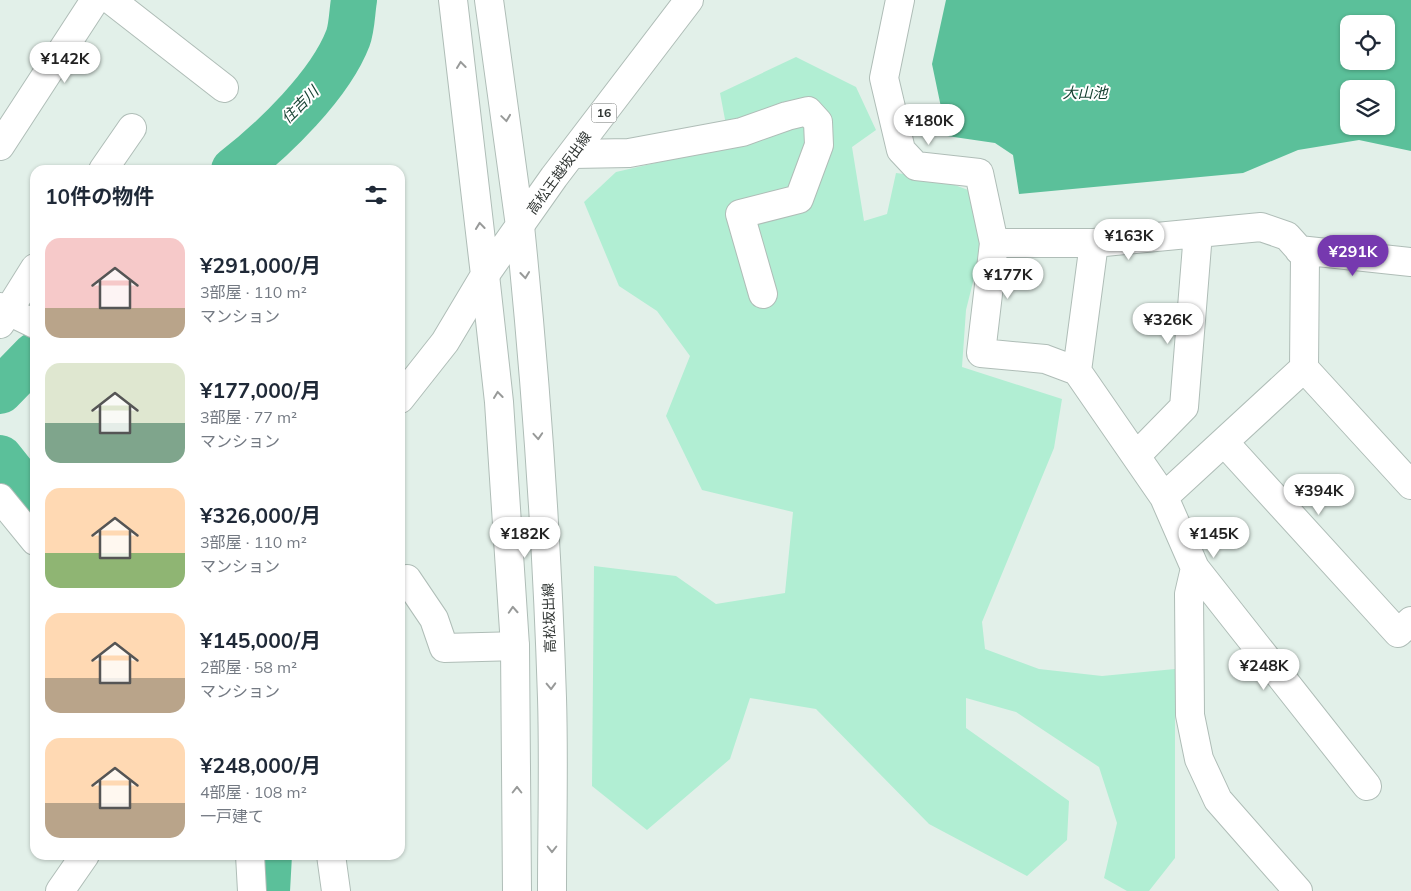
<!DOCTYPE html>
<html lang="ja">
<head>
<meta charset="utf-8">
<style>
	body { margin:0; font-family:Mulish,"Noto Sans JP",sans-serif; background:#f2f2f3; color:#1f2937; height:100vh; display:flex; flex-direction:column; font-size:19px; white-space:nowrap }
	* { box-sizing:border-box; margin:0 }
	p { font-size:16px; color:#747a83 }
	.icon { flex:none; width:28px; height:28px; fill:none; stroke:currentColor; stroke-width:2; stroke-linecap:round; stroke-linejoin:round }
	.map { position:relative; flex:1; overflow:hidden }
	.drawer { position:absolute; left:30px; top:165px; width:375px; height:695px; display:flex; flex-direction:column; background:#fff; border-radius:15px; box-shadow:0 1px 4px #0004 }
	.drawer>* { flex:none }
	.controls { position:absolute; left:1340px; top:15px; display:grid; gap:10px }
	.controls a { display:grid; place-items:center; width:55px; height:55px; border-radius:10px; background:#fff; box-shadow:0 1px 4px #0004; font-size:25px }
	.price { position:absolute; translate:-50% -42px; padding:0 11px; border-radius:18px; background:#fff; color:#222; font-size:16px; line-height:32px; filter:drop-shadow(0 1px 2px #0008) }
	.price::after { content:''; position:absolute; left:50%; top:30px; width:15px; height:11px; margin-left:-8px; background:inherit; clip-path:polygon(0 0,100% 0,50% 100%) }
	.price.current { background:#7639af; color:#fff }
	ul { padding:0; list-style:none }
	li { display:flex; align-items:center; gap:15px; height:125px; padding:0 15px }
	li span { display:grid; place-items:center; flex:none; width:140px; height:100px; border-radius:15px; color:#555 }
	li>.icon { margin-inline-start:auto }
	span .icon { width:60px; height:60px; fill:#fffc; stroke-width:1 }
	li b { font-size:21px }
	h2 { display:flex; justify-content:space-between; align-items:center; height:60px; padding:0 15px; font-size:21px }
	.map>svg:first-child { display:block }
</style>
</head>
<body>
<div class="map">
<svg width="1411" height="891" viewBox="0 0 1411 891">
	<rect width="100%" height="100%" fill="#e2f0e9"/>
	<!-- green -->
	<path fill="#b1eed3" d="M796,57L856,87L876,130L852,147L864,221L887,214L896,173L936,178L968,190L983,242L966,310L962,367L1062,399L1054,448L982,622L985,649L1039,669L1102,676L1175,669V858L1149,891H1127L1104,878L1117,823L1099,767L1016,712L966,698V728L1069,801L1067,840L1027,876L929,824L816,709L750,698L730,759L647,830L592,786L594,566L676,576L716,604L785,593L793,512L702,490L666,416L690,356L657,311L619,286L584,202L616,172L730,146L720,93Z"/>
	<!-- water -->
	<path fill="#5bc09a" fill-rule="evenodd" d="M946,0H1411V151L1359,140L1298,150L1243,173L1019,194L1013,155L995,143L947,136L932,64ZM1349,24H1386V61H1349ZM1349,89H1386V126H1349Z"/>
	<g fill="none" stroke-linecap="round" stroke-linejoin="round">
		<!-- river -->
		<path stroke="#5bc09a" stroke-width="46" d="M234,170C274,139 330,85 348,38C352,27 352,12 354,0
			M0,391L35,355
			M0,458L35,502
			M267,891L269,855"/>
		<defs>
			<path id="minor" d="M111,0L224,88
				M900,0L884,78L901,150L916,166L979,173L994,243
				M0,146L95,0
				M573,154L629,153L742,132L787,116L808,111L818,122L819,145L799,199L740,214L763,294
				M103,170L132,128
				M1299,250L1411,262
				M0,307L35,324
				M0,324L35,268
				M1077,371L1045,359L981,353L994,243H1094
				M1224,442L1398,633L1411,621
				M1136,456L1184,407L1198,233
				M1164,497L1077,371L1094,243L1261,227L1287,236L1305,256L1304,368
				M0,498L35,541
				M1195,568L1367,786
				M400,586L407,579L434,619L444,648L515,646
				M250,855L252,891
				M331,855L336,891
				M1298,891L1218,800L1199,759L1190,715L1189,594L1195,568L1164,497L1304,368L1411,485"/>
			<path id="secondary" d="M520,226C536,383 547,540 552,698C554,762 552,827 552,891
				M485,275L499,402L515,646L517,891"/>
			<path id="primary" d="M453,0L485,275
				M489,0L520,226
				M400,399L445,342L485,275L554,177L689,0
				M60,891L85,855"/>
		</defs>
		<!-- minor casing -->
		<use href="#minor" stroke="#afbdb7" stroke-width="30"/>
		<!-- secondary casing -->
		<use href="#secondary" stroke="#afbdb7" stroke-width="30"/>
		<!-- primary casing -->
		<use href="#primary" stroke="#afbdb7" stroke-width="30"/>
		<!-- minor -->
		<use href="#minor" stroke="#fff" stroke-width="28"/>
		<!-- secondary -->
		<use href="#secondary" stroke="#fff" stroke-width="28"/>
		<!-- primary -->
		<use href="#primary" stroke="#fff" stroke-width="28"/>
	</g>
	<!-- one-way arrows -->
	<defs><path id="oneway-chevron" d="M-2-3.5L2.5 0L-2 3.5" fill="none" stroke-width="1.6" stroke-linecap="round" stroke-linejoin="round" transform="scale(1.25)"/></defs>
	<g stroke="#989a99">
		<use href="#oneway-chevron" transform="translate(461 65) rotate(-97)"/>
		<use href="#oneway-chevron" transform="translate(506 118) rotate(82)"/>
		<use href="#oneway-chevron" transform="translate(480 226) rotate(-96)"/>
		<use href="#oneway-chevron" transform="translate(525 275) rotate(84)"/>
		<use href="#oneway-chevron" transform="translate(498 395) rotate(-97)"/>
		<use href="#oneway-chevron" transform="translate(538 436) rotate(86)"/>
		<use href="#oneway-chevron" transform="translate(513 610) rotate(-93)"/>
		<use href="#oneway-chevron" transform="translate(551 686) rotate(88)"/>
		<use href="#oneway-chevron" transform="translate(517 790) rotate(-90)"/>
		<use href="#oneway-chevron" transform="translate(552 849) rotate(90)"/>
	</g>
	<g text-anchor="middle" stroke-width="4" stroke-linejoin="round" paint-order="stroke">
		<!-- shield labels -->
		<rect fill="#fff" stroke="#6e7270" stroke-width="1" x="591.5" y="103.5" width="25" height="19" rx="4"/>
		<g font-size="12" font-weight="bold" fill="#303533">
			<text x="604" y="117">16</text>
		</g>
		<!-- street labels -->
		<g font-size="14" fill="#303533" stroke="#fff">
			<text transform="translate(559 173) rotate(-54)" y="5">高松王越坂出線</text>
			<text transform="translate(549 618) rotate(-92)" y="5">高松坂出線</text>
		</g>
		<!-- water labels -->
		<g font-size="15" font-style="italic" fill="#133f2f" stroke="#fff">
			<text x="1085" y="98">大山池</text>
			<text transform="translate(300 105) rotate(-45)" y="5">住吉川</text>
		</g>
	</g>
</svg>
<div class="controls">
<a><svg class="icon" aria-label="locate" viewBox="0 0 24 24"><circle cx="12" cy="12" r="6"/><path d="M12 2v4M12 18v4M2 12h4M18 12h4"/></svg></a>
<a><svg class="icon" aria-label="layers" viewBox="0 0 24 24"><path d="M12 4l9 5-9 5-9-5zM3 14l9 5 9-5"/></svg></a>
</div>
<b class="price" style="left:65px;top:84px">¥142K</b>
<b class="price" style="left:929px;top:146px">¥180K</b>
<b class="price" style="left:1129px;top:261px">¥163K</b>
<b class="price current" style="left:1353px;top:277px">¥291K</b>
<b class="price" style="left:1008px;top:300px">¥177K</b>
<b class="price" style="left:1168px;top:345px">¥326K</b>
<b class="price" style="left:1319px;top:516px">¥394K</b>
<b class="price" style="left:525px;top:559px">¥182K</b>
<b class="price" style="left:1214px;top:559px">¥145K</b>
<b class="price" style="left:1264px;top:691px">¥248K</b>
<section class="drawer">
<h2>10件の物件<svg class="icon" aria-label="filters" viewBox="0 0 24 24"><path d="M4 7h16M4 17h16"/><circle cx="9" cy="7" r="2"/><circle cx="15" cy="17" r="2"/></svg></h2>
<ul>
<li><span style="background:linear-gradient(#f6c9c9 70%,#b9a48a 0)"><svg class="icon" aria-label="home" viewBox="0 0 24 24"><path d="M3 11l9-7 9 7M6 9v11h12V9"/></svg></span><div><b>¥291,000/月</b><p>3部屋 · 110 m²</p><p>マンション</p></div></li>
<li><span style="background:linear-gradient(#dfe7d0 60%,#7fa58c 0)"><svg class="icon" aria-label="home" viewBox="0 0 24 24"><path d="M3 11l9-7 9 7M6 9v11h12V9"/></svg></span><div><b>¥177,000/月</b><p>3部屋 · 77 m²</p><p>マンション</p></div></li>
<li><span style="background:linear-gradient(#ffd9b3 65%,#8fb573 0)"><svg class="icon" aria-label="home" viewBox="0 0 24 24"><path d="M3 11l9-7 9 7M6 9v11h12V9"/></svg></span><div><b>¥326,000/月</b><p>3部屋 · 110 m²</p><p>マンション</p></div></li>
<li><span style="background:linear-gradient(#ffd9b3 65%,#b9a48a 0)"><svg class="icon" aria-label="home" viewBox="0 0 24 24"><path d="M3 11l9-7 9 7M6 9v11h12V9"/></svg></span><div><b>¥145,000/月</b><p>2部屋 · 58 m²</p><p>マンション</p></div></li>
<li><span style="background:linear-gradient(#ffd9b3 65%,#b9a48a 0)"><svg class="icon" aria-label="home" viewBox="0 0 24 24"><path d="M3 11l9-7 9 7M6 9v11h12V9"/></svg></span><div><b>¥248,000/月</b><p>4部屋 · 108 m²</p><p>一戸建て</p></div></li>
</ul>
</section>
</div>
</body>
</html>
